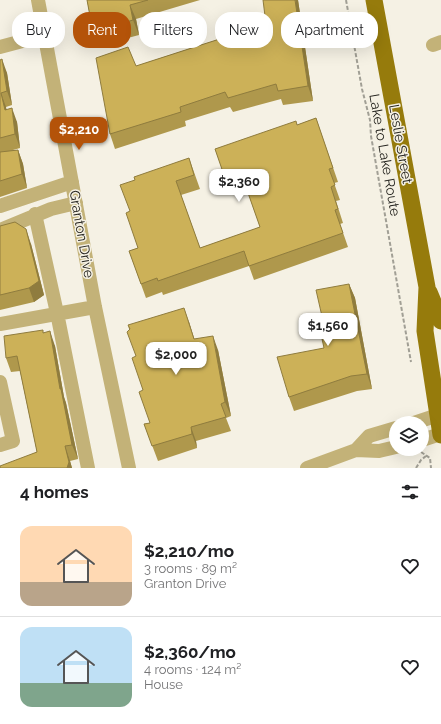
<!DOCTYPE html>
<html lang="en">
<head>
<meta charset="utf-8">
<style>
	body { margin:0; font-family:Raleway,sans-serif; background:#f6f6f6; color:#202124; height:100vh; display:flex; flex-direction:column; font-size:15px; white-space:nowrap }
	* { box-sizing:border-box; margin:0 }
	p { font-size:13px; color:#757577 }
	.icon { flex:none; width:22px; height:22px; fill:none; stroke:currentColor; stroke-width:2; stroke-linecap:round; stroke-linejoin:round }
	.map { position:relative; height:468px; overflow:hidden }
	.side { display:flex; flex-direction:column; background:#fff; flex:1 }
	.side>* { flex:none }
	.top-card { position:absolute; left:12px; top:12px; width:417px; height:36px; display:flex; gap:8px }
	.buttons { position:absolute; left:389px; top:416px; display:grid; gap:8px }
	.buttons a { display:grid; place-items:center; width:40px; height:40px; border-radius:50%; background:#fff; box-shadow:0 4px 16px #0002; font-size:20px }
	.price { position:absolute; translate:-50% -34px; padding:0 9px; border-radius:8px; background:#fff; color:#222; font-size:13px; line-height:26px; filter:drop-shadow(0 1px 2px #0008) }
	.price::after { content:''; position:absolute; left:50%; top:24px; width:12px; height:9px; margin-left:-6px; background:inherit; clip-path:polygon(0 0,100% 0,50% 100%) }
	.price.selected { background:#b45309; color:#fff }
	ul { padding:0; list-style:none }
	li { display:flex; align-items:center; gap:12px; height:100px; padding:0 20px }
	li+li { border-top:1px solid #e0e0e0 }
	li span { display:grid; place-items:center; flex:none; width:112px; height:80px; border-radius:12px; color:#555 }
	li>.icon { margin-inline-start:auto }
	span .icon { width:48px; height:48px; fill:#fffc; stroke-width:1 }
	li b { font-size:17px }
	h2 { display:flex; justify-content:space-between; align-items:center; height:48px; padding:0 20px; font-size:17px }
	.pill { padding:0 14px; border-radius:16px; background:#fff; box-shadow:0 4px 16px #0002; font-size:14px; line-height:36px }
	.pill.selected { background:#b45309; color:#fff }
	.map>svg:first-child { display:block }
</style>
</head>
<body>
<div class="map">
<svg width="441" height="468" viewBox="0 0 441 468">
	<rect width="100%" height="100%" fill="#f5f1e4"/>
	<g fill="none" stroke-linecap="round" stroke-linejoin="round">
		<!-- path -->
		<path stroke="#a19f95" stroke-width="2" stroke-dasharray="4 2" stroke-linecap="butt" d="M346,0L362,89L370,120L371,136L411,362
			M421,452L430,458L431,468
			M416,468L421,460L426,456"/>
		<!-- minor -->
		<path stroke="#c3b278" stroke-width="14" d="M38,0L95,307L129,468
			M433,45L441,42
			M0,47L45,35
			M0,206L72,182
			M35,214L57,313L88,468
			M0,230L51,209L76,203
			M0,324L95,307
			M0,382L13,441L0,445
			M414,423L441,414
			M422,440L441,434
			M356,450L369,436L396,428
			M307,468L356,450L379,451L396,447"/>
		<!-- major -->
		<path stroke="#967b0c" stroke-width="17" d="M374,0L427,287L425,331L441,435
			M429,292L441,321"/>
	</g>
	<!-- wall -->
	<path fill="#af984c" d="M87,0H200L136,19L139,35L98,46L93,32Z
		M298,0L313,101L283,105L281,99L233,112L230,107L185,121L186,126L115,149L110,134L136,66L266,24Z
		M0,60L7,73L12,105L6,107V109L17,122L20,148L13,150H18L23,164L27,188L0,197Z
		M316,118L338,182L334,183L340,200L336,201L343,223L340,224L348,247L254,280L249,266L163,295L162,292L146,298L129,251L138,248L130,211L135,180L189,158L200,189L181,195L200,248L260,227L246,187L230,192L215,149L297,125Z
		M0,226L31,244L44,295L34,302L0,310Z
		M349,284L355,298L372,389L357,391L294,411L289,397L324,348L326,334Z
		M189,322L194,339L218,350L231,416L226,418L231,431L196,441L197,448L158,461L144,424L150,423L136,356L128,325Z
		M43,332L55,346L64,397L66,403L78,459L70,461L72,468H0L37,452L20,371L11,372L6,358Z"/>
	<!-- shaded-wall -->
	<path fill="#8f7c3e" d="M295,0H298L313,101L308,86Z
		M130,5L136,19L139,35L133,20Z
		M2,59L7,73L12,105L7,91Z
		M1,93L6,107L10,124L5,110Z
		M12,108L17,122L20,148L15,134Z
		M18,150L23,164L27,188L22,174Z
		M26,229L31,244L44,295L34,302L29,288Z
		M349,284L355,298L372,389L367,374Z
		M184,308L189,322L199,354L194,339Z
		M50,331L55,346L64,397L66,403L78,459L72,445L60,389Z
		M213,336L218,350L231,416L225,402Z
		M191,427L196,441L197,448L192,434Z
		M65,446L70,461L72,468H67Z"/>
	<!-- building -->
	<path fill="#ccb158" stroke="#8f7c3e" d="M87,0H148L130,5L133,20L93,32Z
		M263,0H295L308,86L278,91L276,84L228,98L225,92L180,107L181,112L110,134L96,58L128,47L136,66L266,24Z
		M2,59L7,91L1,93L5,110L12,108L15,134L0,138V60Z
		M316,118L333,168L329,169L335,185L331,187L338,209L335,210L343,233L249,266L244,251L158,281L157,278L141,284L129,251L138,248L126,213L130,211L120,185L135,180L134,177L189,158L194,175L176,181L200,248L260,227L241,173L225,178L215,149L296,121L297,125Z
		M18,150L22,174L0,181V152Z
		M15,222L26,229L39,281L29,288L0,295V226Z
		M349,284L367,374L351,376L289,397L277,357L324,348L321,334H326L316,290Z
		M184,308L194,339L213,336L225,402L221,404L226,417L191,427L192,434L152,446L144,424L150,423L139,392L143,390L132,358L136,356L127,332L130,329L128,325Z
		M43,330V333L50,331L60,389H61L72,445L65,446L69,462L67,468H0V466L37,452L17,356L6,358L4,336Z"/>
	<g text-anchor="middle" stroke-width="3" stroke-linejoin="round" paint-order="stroke">
		<!-- street labels -->
		<g font-size="14" fill="#24231e" stroke="#f5f1e4">
			<text transform="translate(401 144) rotate(80)" y="5">Leslie Street</text>
			<text transform="translate(385 155) rotate(80)" y="5">Lake to Lake Route</text>
			<text transform="translate(82 234) rotate(80)" y="5">Granton Drive</text>
		</g>
	</g>
</svg>
<div class="buttons">
<a><svg class="icon" aria-label="layers" viewBox="0 0 24 24"><path d="M12 4l9 5-9 5-9-5zM3 14l9 5 9-5"/></svg></a>
</div>
<b class="price selected" style="left:79px;top:151px">$2,210</b>
<b class="price" style="left:239px;top:203px">$2,360</b>
<b class="price" style="left:328px;top:347px">$1,560</b>
<b class="price" style="left:176px;top:376px">$2,000</b>
<div class="top-card">
<a class="pill">Buy</a>
<a class="pill selected">Rent</a>
<a class="pill">Filters</a>
<a class="pill">New</a>
<a class="pill">Apartment</a>
</div>
</div>
<section class="side">
<h2>4 homes<svg class="icon" aria-label="filters" viewBox="0 0 24 24"><path d="M4 7h16M4 17h16"/><circle cx="9" cy="7" r="2"/><circle cx="15" cy="17" r="2"/></svg></h2>
<ul>
<li><span style="background:linear-gradient(#ffd9b3 70%,#b9a48a 0)"><svg class="icon" aria-label="home" viewBox="0 0 24 24"><path d="M3 11l9-7 9 7M6 9v11h12V9"/></svg></span><div><b>$2,210/mo</b><p>3 rooms · 89 m²</p><p>Granton Drive</p></div><svg class="icon" aria-label="heart" viewBox="0 0 24 24"><path d="M12 20l-8-8c-3-5 5-10 8-4 3-6 11-1 8 4z"/></svg></li>
<li><span style="background:linear-gradient(#bfe0f5 70%,#7fa58c 0)"><svg class="icon" aria-label="home" viewBox="0 0 24 24"><path d="M3 11l9-7 9 7M6 9v11h12V9"/></svg></span><div><b>$2,360/mo</b><p>4 rooms · 124 m²</p><p>House</p></div><svg class="icon" aria-label="heart" viewBox="0 0 24 24"><path d="M12 20l-8-8c-3-5 5-10 8-4 3-6 11-1 8 4z"/></svg></li>
</ul>
</section>
</body>
</html>
